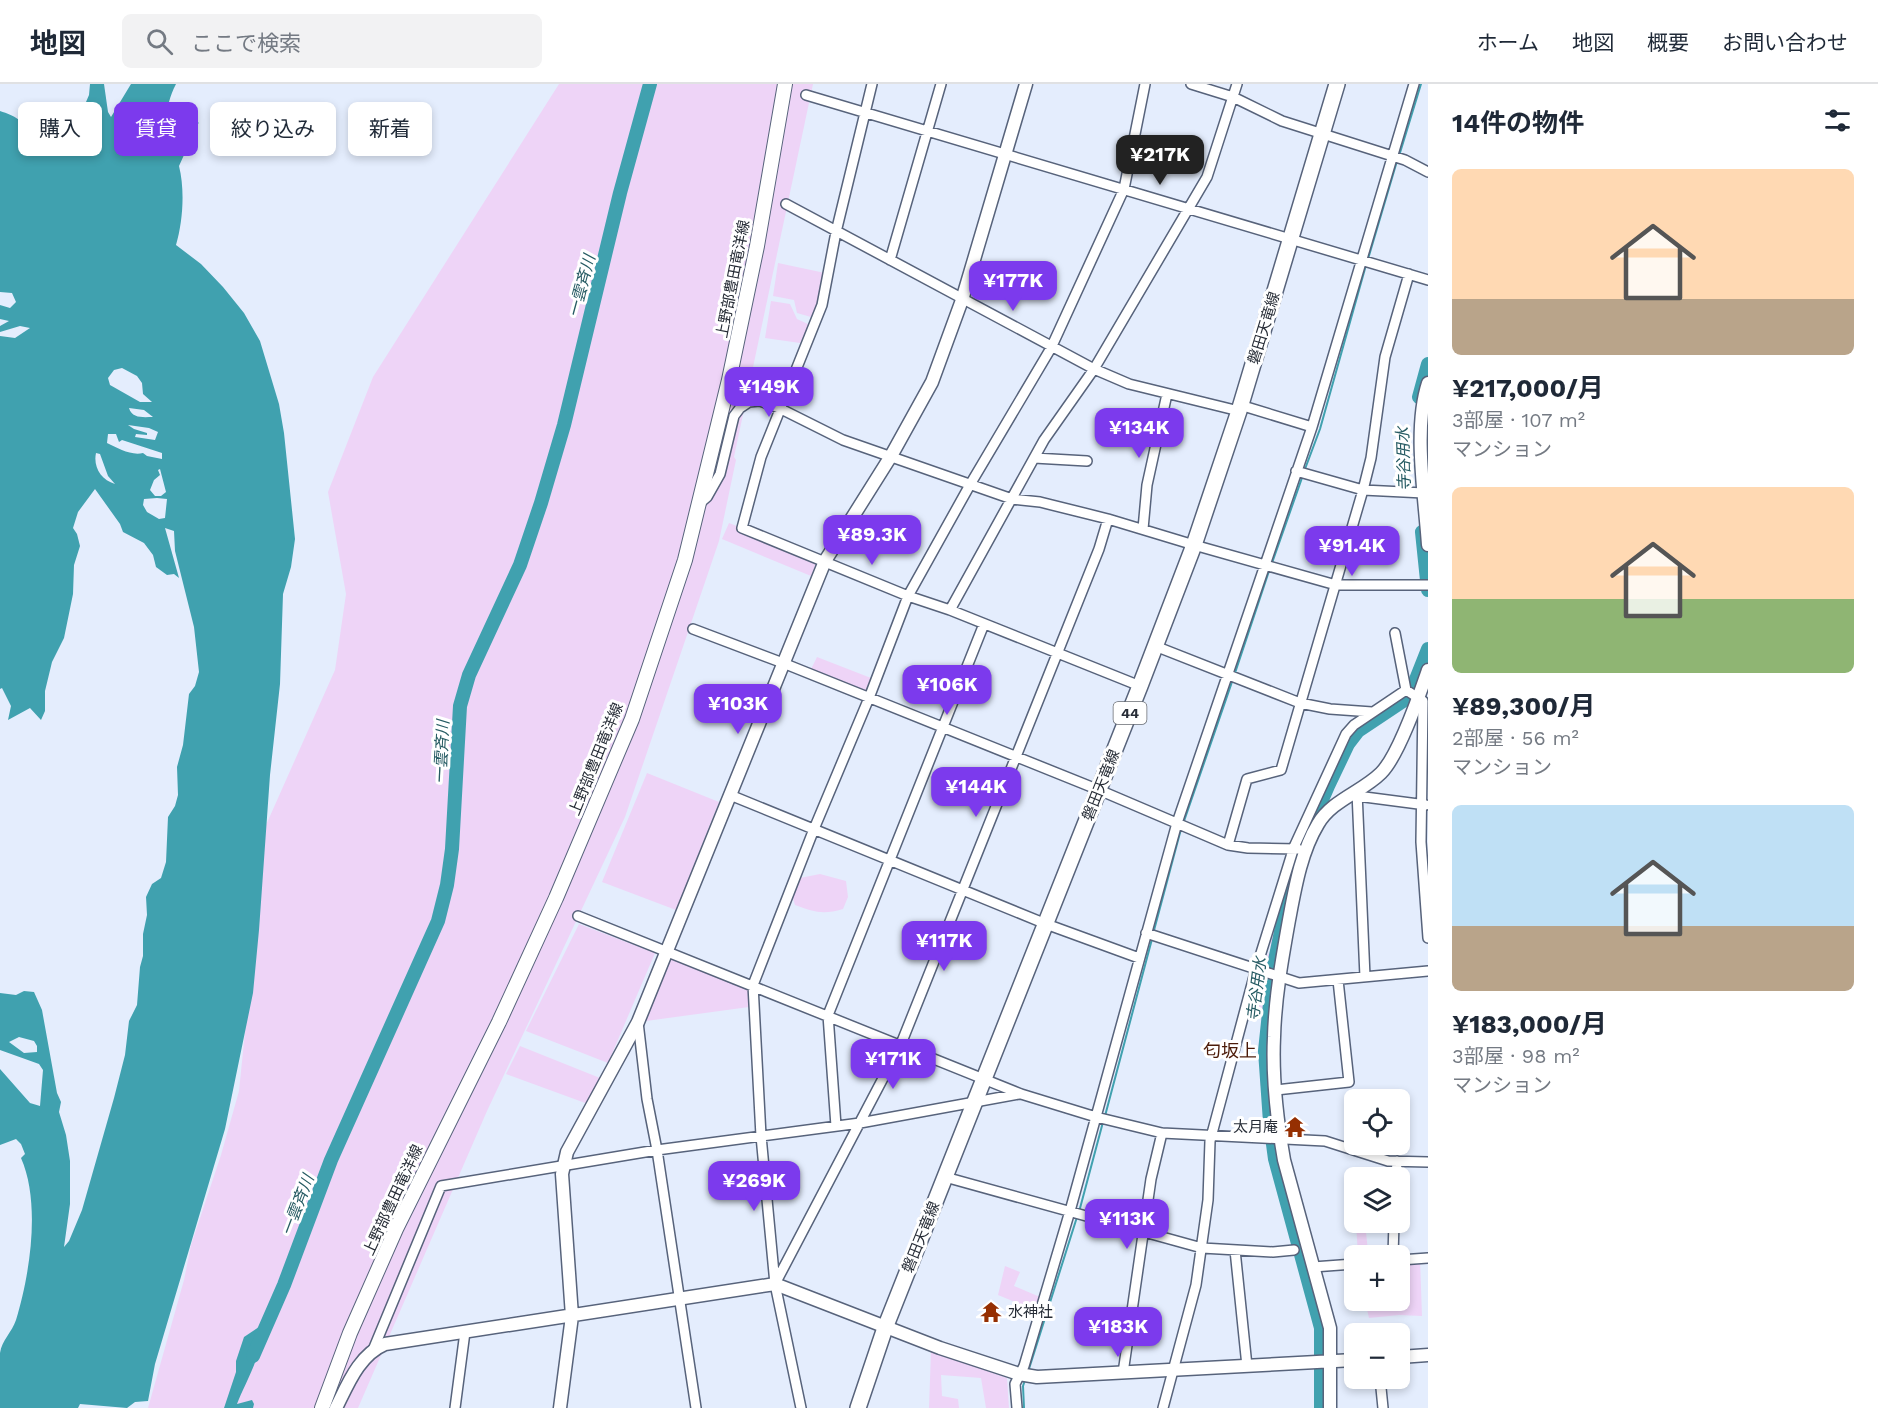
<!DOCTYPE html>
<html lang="ja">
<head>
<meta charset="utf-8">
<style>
	body { margin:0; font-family:"Work Sans","Noto Sans JP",sans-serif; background:#f2f2f3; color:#1f2937; height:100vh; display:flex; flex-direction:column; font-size:22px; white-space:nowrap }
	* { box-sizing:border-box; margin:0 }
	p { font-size:20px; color:#747a83 }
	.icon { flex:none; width:33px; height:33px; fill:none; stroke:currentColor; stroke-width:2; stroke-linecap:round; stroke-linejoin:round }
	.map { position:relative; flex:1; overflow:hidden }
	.details { display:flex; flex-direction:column; background:#fff; width:450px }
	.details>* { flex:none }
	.guide { position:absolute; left:18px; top:18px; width:570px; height:54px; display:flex; gap:12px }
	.controls { position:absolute; left:1344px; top:1005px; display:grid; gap:12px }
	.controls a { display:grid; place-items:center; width:66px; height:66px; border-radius:9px; background:#fff; box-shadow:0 3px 9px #0003; font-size:30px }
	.price { position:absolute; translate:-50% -51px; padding:0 14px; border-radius:12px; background:#7c3aed; color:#fff; font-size:20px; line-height:39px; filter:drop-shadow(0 2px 3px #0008) }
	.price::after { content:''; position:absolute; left:50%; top:36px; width:18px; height:14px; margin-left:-9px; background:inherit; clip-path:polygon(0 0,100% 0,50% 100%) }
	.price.current { background:#222; color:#fff }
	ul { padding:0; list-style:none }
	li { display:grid; align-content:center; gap:12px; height:318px; padding:0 24px }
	li span { display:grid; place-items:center; height:186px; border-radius:9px; color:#555 }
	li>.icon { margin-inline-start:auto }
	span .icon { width:108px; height:108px; fill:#fffc; stroke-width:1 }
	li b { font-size:26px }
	h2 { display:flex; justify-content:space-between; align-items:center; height:72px; padding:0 24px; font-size:26px }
	.chip { padding:0 21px; border-radius:9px; background:#fff; box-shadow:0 3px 9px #0003; font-size:21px; line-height:54px }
	.chip.current { background:#7c3aed; color:#fff }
	header { display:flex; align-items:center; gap:36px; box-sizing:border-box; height:84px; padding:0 30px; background:#fff; border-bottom:2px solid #e0e1e3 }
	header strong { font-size:28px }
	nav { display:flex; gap:33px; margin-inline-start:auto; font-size:21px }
	.search { width:420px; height:54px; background:#f2f2f3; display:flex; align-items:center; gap:15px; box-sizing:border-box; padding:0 21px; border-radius:9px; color:#747a83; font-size:22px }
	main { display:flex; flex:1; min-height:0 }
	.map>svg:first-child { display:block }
</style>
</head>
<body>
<header>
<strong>地図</strong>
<div class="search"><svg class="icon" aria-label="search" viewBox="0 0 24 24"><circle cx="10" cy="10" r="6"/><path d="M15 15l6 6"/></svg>ここで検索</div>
<nav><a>ホーム</a><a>地図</a><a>概要</a><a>お問い合わせ</a></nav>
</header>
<main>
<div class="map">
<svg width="1428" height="1324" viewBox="0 0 1428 1324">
	<rect width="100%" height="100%" fill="#e4edfd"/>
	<!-- green -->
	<path fill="#eed4f7" d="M559,0H813L734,373L736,376L719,457L625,733L487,1027L358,1324H148L184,1196L191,1161L221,1071L239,1007L266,741L335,586L346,510L328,408L373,293Z
		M778,179L825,189L823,216L811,233L797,229L794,216L773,212Z
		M771,217L790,220L797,235L810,241L800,259L765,254Z
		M729,439L818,474L811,492L722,455Z
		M817,573L871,594L864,609L810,587Z
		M647,689L719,718L676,826L602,798Z
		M820,790L846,797L848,813L843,825C823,831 814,828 795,821L792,811L800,794Z
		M1289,806L1270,1000L1260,1002L1261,930L1248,923L1258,886L1264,885L1266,873L1271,866C1269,852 1273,849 1279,837C1283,828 1283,817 1284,807Z
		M579,840L655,869L608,979L526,947Z
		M671,874L749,906V923L646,937Z
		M520,962L600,994L588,1020L506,990Z
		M1356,1139H1365L1368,1167L1371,1171H1358Z
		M1420,1175L1422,1232L1399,1231L1369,1234L1365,1217L1400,1216V1176Z
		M1005,1182L1020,1188L1014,1202L1040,1213L1034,1226L998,1211Z
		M931,1267L1007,1294L1009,1324H986L981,1294L941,1291L942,1312L958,1315L959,1324H929Z"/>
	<!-- water -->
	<path fill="#40a1af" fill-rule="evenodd" d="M90,0H104L108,28L111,33L131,0H176C169,13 169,23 162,35L166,42L174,28L184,29L173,54L174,60L199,38L179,82C185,106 183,137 176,161L201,180L223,203L244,229L260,257L279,320L284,349L295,455L291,483L283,510L280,600L270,691L259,846L253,909L225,1045L155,1280L148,1317L135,1318L127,1324L80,1320L78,1324H0C0,1307 0,1286 0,1269C2,1256 12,1248 16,1236C30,1190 41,1119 21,1074L25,1070L21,1060L16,1055L0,1061V985L30,1019L40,1022L43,986L39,980L0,966V909L16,911L24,907L34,908L42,926L57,1009L61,1018L59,1028L66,1051L70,1077V1120L64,1163L69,1157L82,1126L114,1014L125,971L129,937L137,921L140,883L143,872V850L147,831L146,813L152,800L161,794L166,778L168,733L175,722L178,711L177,683L183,661L189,610L195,602L199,588L194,543L175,467L174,447L165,444L179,494L174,490L167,491L156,483L153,471L144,459L123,448L120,440L95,405L78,428L73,444L77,450L80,462L74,481L73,510L64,554L52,578L45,607V627L41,636L30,624L8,636L11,622L2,604L0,605V252L15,254L30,244L20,242L0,248V242L9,237L0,235V221L10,224L16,218L12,209L0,208V27C15,32 23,36 31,50L46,51V44L58,57L64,27L74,33L78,43L81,45L83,25L89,11ZM122,284L137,292L142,299L143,310L152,318H140L110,301L108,294L114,286ZM129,324L144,326L153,333C144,333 132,335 129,324ZM128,341L149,344L158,348L155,356L135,353L136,350L147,351V349L134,345ZM108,350H116L119,358L122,356L162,369V375L147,372L143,369C131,372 118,364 107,359ZM96,369L100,370L108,392L115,400C101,396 93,383 96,369ZM160,385L166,408L161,412H155L150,406L154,396L160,391L158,386ZM157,414L167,415L165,434L159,435L147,428L143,421L144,415ZM19,953L34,957L37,962V968L24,969L9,958Z
		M259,1243C268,1261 244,1301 237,1320L252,1316L254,1320L253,1324H224L236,1288V1277L244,1253Z"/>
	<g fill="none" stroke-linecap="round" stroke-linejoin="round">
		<!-- stream -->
		<path stroke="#40a1af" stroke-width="2" d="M1399,72L1421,0
			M1368,175L1397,77
			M1305,385L1320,345L1366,181
			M1272,479L1303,391
			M1235,589L1269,487
			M1183,740L1233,595
			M1153,850L1181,745
			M1105,1032L1152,855
			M1079,1128L1103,1038
			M1028,1288L1077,1133
			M1024,1324L1023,1302L1025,1296"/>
		<!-- river -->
		<path stroke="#40a1af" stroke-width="14" d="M1419,313L1428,280
			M1422,448L1428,506
			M253,1272L284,1201L331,1076L438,837L447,801L452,765L460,622L469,591L520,481L541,419L564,341L620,109L650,0
			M1321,1324V1244L1275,1075L1270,1038L1265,967L1274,881L1296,776L1328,702L1348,660L1358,647L1409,613L1428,565"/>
		<defs>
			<path id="minor" d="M872,0L836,148L822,221L761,373L742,444L908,512L950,526L1140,602
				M1191,0L1233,13L1282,37L1405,76L1428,88
				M806,11L1428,196
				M786,120L1094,285L1129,300L1239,327
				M890,176L941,0
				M1240,321L1312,343
				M1034,374L1087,377
				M1296,387L1363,406L1424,409
				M700,419L707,413L720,390L734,332L740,324L749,318L760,317L779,324L843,356L1012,415L1040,418L1108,435L1194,461L1336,501H1428
				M1143,445L1147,401L1167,310
				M950,526L1044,356L1094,285L1207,93L1237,0
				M693,545L783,579L1099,706L1228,761L1248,764L1298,765
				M1395,549L1406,606
				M1155,562L1300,619L1330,625L1372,628
				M1357,708L1365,893
				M730,711L1046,840L1139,874
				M1357,712L1426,721
				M1228,761L1247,695L1281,686L1363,406L1371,374L1385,273L1409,190
				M578,832L1021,1010L1096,1033L1162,1049L1325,1057L1388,1077L1428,1078
				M1146,849L1299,899L1428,887
				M638,938L647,1015L657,1066L696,1324
				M1276,1006L1349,998L1338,896
				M836,1042L828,931L984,540
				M945,1093L1202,1164L1273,1168L1294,1166
				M1396,1094L1397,1077
				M1235,1166L1247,1282
				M1393,1172L1394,1138
				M1400,1176L1428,1174
				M1313,1183L1354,1180
				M775,1200L901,960L1099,465L1108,435
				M373,1266L441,1102L657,1066L860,1039L1019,1010
				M1123,1289L1151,1095L1162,1049
				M1380,1294L1383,1324
				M455,1324L465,1248
				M801,1324L775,1200L761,1052L753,901L814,745L869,614L908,512L971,399L1051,264L1124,105L1145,0
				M1017,1324L1015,1300L1024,1282L1070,1127L1177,739L1312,343L1414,0
				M1163,1324L1196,1201L1208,1116L1210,1057L1256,885L1294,763L1346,650L1354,641L1406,606L1423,617L1421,758L1428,854"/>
			<path id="tertiary" d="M1428,299C1413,345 1425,413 1428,461
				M1400,1273L1428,1271
				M336,1324C348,1300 359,1271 385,1260L775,1200L940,1264L1019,1290L1037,1293L1354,1276
				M560,1324L572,1232L562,1090L567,1068L638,938L825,477L891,372L932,298L962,216L1026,0
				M1330,1324V1244L1284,1076C1277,1036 1272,994 1274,953C1275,914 1282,875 1289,836C1295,804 1301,768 1318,740C1332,716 1362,708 1381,689C1399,671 1419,612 1428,586"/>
			<path id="secondary" d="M322,1324L350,1249L396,1145L499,938L556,814L632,635L685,476L729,296L757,162L785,0"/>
			<path id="primary" d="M858,1324L885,1244L1140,602L1194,461L1239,327L1337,0"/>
		</defs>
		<!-- minor casing -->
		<use href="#minor" stroke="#57637b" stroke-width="12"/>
		<!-- tertiary casing -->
		<use href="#tertiary" stroke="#57637b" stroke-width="15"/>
		<!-- secondary casing -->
		<use href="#secondary" stroke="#57637b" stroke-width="16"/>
		<!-- primary casing -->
		<use href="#primary" stroke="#57637b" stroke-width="18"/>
		<!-- minor -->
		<use href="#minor" stroke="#fff" stroke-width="9"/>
		<!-- tertiary -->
		<use href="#tertiary" stroke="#fff" stroke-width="12"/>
		<!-- secondary -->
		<use href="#secondary" stroke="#fff" stroke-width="14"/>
		<!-- primary -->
		<use href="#primary" stroke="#fff" stroke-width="15"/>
	</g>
	<!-- icons -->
	<defs>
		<symbol id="temple-bare" viewBox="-9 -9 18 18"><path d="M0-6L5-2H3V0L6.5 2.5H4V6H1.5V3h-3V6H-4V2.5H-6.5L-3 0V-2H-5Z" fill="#952f02" stroke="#fff" stroke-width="2.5" paint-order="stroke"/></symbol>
	</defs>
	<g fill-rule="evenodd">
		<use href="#temple-bare" x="1280" y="1028" width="30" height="30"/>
		<use href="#temple-bare" x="976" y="1213" width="30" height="30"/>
	</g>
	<g text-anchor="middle" stroke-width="6" stroke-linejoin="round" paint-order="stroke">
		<!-- shield labels -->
		<rect fill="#fff" stroke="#676b72" stroke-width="1.5" x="1113.5" y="618" width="33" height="22" rx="4.5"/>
		<g font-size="14" font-weight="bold" fill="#262c36">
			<text x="1130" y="634">44</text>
		</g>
		<!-- street labels -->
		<g font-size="15" fill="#262c36" stroke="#fff">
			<text transform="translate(733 195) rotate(-79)" y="5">上野部豊田竜洋線</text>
			<text transform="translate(1264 244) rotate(-73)" y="5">磐田天竜線</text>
			<text transform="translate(596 675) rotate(-68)" y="5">上野部豊田竜洋線</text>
			<text transform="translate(1101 701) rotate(-68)" y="5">磐田天竜線</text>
			<text transform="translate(393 1116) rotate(-65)" y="5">上野部豊田竜洋線</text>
			<text transform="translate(921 1153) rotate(-68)" y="5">磐田天竜線</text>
		</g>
		<!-- poi labels -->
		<g font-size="15" fill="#262c36" stroke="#fff" text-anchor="end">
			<text x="1278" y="1048">太月庵</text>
			<text x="1008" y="1233" text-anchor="start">水神社</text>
		</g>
		<!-- water labels -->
		<g font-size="16" font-style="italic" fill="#265b63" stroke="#fff">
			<text transform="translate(581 202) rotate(-75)" y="6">一雲斉川</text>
			<text transform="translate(1403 375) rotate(-92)" y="6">寺谷用水</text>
			<text transform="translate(441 668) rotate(-87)" y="6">一雲斉川</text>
			<text transform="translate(1256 905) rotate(-83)" y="6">寺谷用水</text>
			<text transform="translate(297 1121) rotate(-69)" y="6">一雲斉川</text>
		</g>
		<!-- quarter labels -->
		<g font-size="18" fill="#4c1b09" stroke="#fff">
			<text x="1230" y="973">匂坂上</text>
		</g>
	</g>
</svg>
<div class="controls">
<a><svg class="icon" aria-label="locate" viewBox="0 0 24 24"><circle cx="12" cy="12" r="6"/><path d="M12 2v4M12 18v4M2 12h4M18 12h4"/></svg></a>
<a><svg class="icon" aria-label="layers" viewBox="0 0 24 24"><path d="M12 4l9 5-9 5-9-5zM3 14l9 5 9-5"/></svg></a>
<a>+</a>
<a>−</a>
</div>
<b class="price current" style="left:1160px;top:102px">¥217K</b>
<b class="price" style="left:1013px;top:228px">¥177K</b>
<b class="price" style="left:769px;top:334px">¥149K</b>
<b class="price" style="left:1139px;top:375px">¥134K</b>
<b class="price" style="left:872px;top:482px">¥89.3K</b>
<b class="price" style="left:1352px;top:493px">¥91.4K</b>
<b class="price" style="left:947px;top:632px">¥106K</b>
<b class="price" style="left:738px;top:651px">¥103K</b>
<b class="price" style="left:976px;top:734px">¥144K</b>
<b class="price" style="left:944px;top:888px">¥117K</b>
<b class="price" style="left:893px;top:1006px">¥171K</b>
<b class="price" style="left:754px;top:1128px">¥269K</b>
<b class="price" style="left:1127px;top:1166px">¥113K</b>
<b class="price" style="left:1118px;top:1274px">¥183K</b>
<div class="guide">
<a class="chip">購入</a>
<a class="chip current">賃貸</a>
<a class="chip">絞り込み</a>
<a class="chip">新着</a>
</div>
</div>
<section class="details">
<h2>14件の物件<svg class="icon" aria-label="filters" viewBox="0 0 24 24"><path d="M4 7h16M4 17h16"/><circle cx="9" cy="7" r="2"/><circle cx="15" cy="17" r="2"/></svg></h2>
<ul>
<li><span style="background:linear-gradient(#ffd9b3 70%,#b9a48a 0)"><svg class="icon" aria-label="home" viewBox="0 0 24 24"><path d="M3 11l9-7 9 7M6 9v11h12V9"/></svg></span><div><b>¥217,000/月</b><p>3部屋 · 107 m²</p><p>マンション</p></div></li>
<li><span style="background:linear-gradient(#ffd9b3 60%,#8fb573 0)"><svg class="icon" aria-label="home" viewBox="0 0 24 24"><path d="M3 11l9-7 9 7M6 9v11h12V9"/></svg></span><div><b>¥89,300/月</b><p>2部屋 · 56 m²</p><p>マンション</p></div></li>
<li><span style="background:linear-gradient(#bfe0f5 65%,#b9a48a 0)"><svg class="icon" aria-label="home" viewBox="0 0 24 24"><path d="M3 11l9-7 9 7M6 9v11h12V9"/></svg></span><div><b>¥183,000/月</b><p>3部屋 · 98 m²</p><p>マンション</p></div></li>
</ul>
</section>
</main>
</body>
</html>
